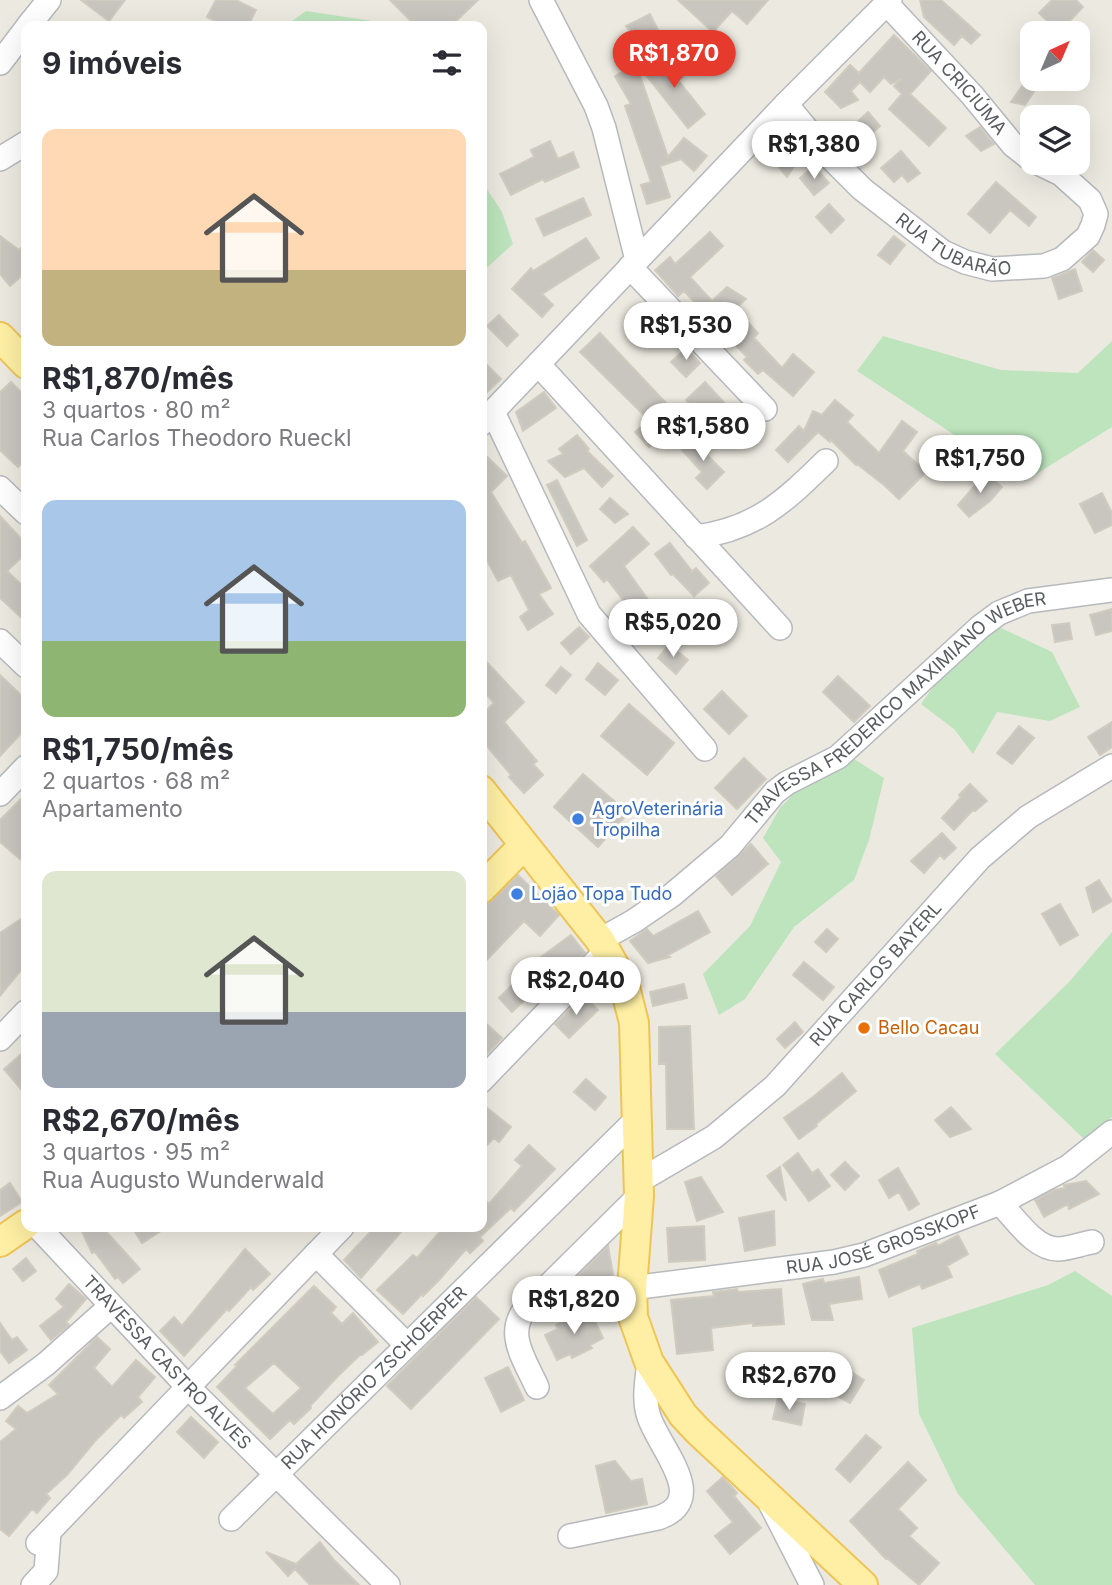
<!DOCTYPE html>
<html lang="pt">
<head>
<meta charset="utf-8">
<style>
	body { margin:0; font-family:Inter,sans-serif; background:#f7f7f7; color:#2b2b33; height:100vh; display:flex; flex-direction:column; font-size:26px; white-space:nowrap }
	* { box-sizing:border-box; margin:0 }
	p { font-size:23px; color:#7c7c81 }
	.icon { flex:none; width:38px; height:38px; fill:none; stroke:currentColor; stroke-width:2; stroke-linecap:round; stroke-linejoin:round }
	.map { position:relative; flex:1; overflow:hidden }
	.sheet { position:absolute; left:21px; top:21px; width:466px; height:1211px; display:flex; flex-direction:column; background:#fff; border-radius:14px; box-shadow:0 7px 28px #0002 }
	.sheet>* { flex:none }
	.needle { width:46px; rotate:44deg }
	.controls { position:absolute; left:1020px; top:21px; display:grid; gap:14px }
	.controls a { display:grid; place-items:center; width:70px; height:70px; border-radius:14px; background:#fff; box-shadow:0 7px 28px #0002; font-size:35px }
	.price { position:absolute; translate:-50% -60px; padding:0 16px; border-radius:24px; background:#fff; color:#222; font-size:23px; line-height:46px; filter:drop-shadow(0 2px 4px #0008) }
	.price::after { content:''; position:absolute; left:50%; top:42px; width:21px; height:16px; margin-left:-10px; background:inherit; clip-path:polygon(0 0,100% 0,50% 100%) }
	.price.current { background:#e63a2c; color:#fff }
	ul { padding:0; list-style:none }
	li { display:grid; align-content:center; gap:14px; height:371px; padding:0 21px }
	li span { display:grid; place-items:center; height:217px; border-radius:14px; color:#555 }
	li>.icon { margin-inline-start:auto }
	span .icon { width:126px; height:126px; fill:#fffc; stroke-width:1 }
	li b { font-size:30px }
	h2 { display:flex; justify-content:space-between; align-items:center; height:84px; padding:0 21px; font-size:30px }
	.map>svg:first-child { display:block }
</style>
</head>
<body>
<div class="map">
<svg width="1112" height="1585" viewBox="0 0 1112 1585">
	<rect width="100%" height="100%" fill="#eceae0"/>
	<!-- green -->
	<path fill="#bde4bd" d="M306,11L379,22L381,26H285Z
		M481,180L502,212L513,244L481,273Z
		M883,336L1001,370L1078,373L1112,341V427L1025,481L857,371Z
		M997,626L1052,652L1080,707L1050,721L997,712L973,754L954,729L921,704L938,680Z
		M854,759L884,778L869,840L854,880L794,927L745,999L719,1015L703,974L750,926L781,862L763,838L780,808L806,781Z
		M1112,932V1117L1084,1139L995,1054L1069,982Z
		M1075,1271L1112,1296V1585H1035L958,1494L919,1414L912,1328L1048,1285Z"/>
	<!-- building -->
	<path fill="#c9c6c0" stroke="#d1cbbf" stroke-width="2" fill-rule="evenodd" d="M81,0H125L109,21Z
		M216,0H236L256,10L248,26H225L207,17Z
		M390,0H478L451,26H416Z
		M678,0H768L747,24L732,11L713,32Z
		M920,0H941L980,35L971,44L962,36L954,45L924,17Z
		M1052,0H1076L1083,7L1059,32L1039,13Z
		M650,14L658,30L638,40L626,26Z
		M894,35L931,71L910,94L946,128L929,146L889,109L902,94L894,86L901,79L891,84L884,77L870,92L860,82L851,91L858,100L841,108L825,92L850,65L859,73Z
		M670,54L683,77L678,80L705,114L688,128L642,70Z
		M636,64L668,157L684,138L707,156L694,171L681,159L660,166L670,197L647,204L641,185L651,182L625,106L631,104L615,76Z
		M1024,83L1035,90L1025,105L1011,102Z
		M868,112L880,126L866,139L853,126Z
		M980,127L994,144L981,151L966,136Z
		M550,141L558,159L573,152L579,167L545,182L543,179L511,195L500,174L534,157L531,150Z
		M788,148L798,160L787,177L773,160Z
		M901,151L920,173L908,182L902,175L894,182L881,168Z
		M814,166L829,183L814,195L800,178Z
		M996,182L1036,217L1029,226L1010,210L990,233L968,214Z
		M583,198L591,215L544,236L536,219Z
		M829,204L844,220L831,233L816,217Z
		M710,232L723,246L690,277L712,301L727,287L746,299L735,309L758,333L754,338L782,368L793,354L814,372L793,396L763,370L758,374L744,360L747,357L684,291L678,296L655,270L670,257L675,264Z
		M0,236L19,250L26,243V272L10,286L0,274Z
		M894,236L905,245L890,264L878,255Z
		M586,238L599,258L542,294L553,305L542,317L512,289L531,268L533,271Z
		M1093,250L1104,260L1093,272L1082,262Z
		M1075,269L1082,291L1059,299L1052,278Z
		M499,315L518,335L507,346L487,326Z
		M600,333L680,418L649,447L635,432L649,420L580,352Z
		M686,348L700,363L686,377L671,362Z
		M481,359L501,379L481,398Z
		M11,382L26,397V458L18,467L0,450V392Z
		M705,382L729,408L710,426L686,400Z
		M544,392L556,408L523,431L516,412Z
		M835,400L853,415L847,422L879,453L902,421L917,432L903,451L926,472L899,499L884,485L857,464L856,465L831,440L830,442L818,432L788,462L776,450L799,426L804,431L813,411L822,415Z
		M577,435L589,449L587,451L613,476L602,487L584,468L565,477L548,461L563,454L559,449Z
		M697,437L708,450L705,453L724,472L707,489L696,478L702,472L682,450Z
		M481,451L507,476L491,492L522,543L525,541L551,588L539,594L553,614L528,630L520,617L529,610L511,575L498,581L481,549Z
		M986,473L1002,487L990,501L969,517L958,505Z
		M557,480L587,540L577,546L547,485Z
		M1102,493L1112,513V525L1095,533L1080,504Z
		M610,498L628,514L615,523L600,509Z
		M0,516L26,544V553L7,571L26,589V622L0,598Z
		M633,527L649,544L624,566L654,608L659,604L671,619L642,642L630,628L639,621L607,579L604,582L590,566Z
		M670,543L692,571L696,568L709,583L694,596L673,574L671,575L655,554Z
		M1112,609V631L1096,635L1090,615Z
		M1069,623L1072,639L1055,642L1052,625Z
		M579,627L589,637L571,654L561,643Z
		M669,645L688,660L676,674L658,658Z
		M481,656L524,702L504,722L537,761L533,764L543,775L524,793L509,777L511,775L481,739V716L494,703L481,688Z
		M598,663L618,680L605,695L586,679Z
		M561,667L571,675L556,693L546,685Z
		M0,675L26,700V728L0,756Z
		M838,676L870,706L854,722L823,692Z
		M722,691L747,716L729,734L704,709Z
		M629,704L674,743L647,775L601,736Z
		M1112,722V747L1100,755L1088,737Z
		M1019,726L1034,738L1012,764L997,753Z
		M744,758L766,779L737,809L715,788Z
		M583,774L628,813L598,847L554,807Z
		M970,784L987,801L975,811L973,810L954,830L942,818L961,797L959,795Z
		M26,794V864L0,842V820Z
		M942,833L956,848L944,859L940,855L924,873L911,861Z
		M751,844L768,864L732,895L716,876Z
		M518,875L559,915L540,936L524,921L481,966V911Z
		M1099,880L1112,901L1093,912L1086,888Z
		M1060,904L1078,935L1060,945L1042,914Z
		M698,911L710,932L668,955L670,957L648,963L630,941L647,929L653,936Z
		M21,919L26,923V964L0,996V933Z
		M827,929L838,939L826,952L815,942Z
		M571,935L585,953L555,983L550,976L512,1012L499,998L537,960Z
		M804,962L834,987L823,1000L793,975Z
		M684,984L687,998L653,1006L650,992Z
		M584,996L598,1010L569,1038L555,1024Z
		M481,1019L502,1038L481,1060Z
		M795,1022L803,1032L785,1048L777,1039Z
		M690,1026L694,1129H667L666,1064H659V1027Z
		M26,1050V1095L4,1069Z
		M842,1073L856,1091L816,1124L817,1126L799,1139L784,1118L813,1097Z
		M586,1079L606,1097L595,1110L574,1092Z
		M481,1103L511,1127L499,1142L494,1138L481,1151Z
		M951,1107L971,1129L950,1137L935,1120Z
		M529,1145L555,1169L514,1211L511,1208L480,1237L483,1241L470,1253L466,1249L440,1279L423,1296L422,1294L403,1314L377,1290L413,1255L417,1258L444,1227H481V1197L489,1204L522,1166L515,1160Z
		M798,1153L812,1173L818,1169L830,1186L809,1201L783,1165Z
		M845,1162L859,1176L845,1190L831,1175Z
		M780,1167L786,1201L767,1176Z
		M898,1168L919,1204L909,1210L899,1192L889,1198L879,1180Z
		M701,1177L723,1212L697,1221L685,1182Z
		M1086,1181L1099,1194L1069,1209L1068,1204L1044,1217L1035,1200L1054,1190L1065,1188L1064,1185Z
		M10,1183L22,1202L0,1216V1190Z
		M774,1211L775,1245L745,1251L739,1218Z
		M704,1226L705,1260L669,1262L667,1228Z
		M80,1227H102L140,1269L123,1283L118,1277L115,1279L95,1252L92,1253Z
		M132,1227H167L142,1243Z
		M375,1227H394L401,1232L361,1278L344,1260Z
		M958,1235L968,1254L947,1266L952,1277L922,1289L920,1284L889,1297L879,1270L918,1254L917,1251L936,1243L938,1246Z
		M608,1246L615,1286L582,1302L567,1287Z
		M245,1249L270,1274L253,1290L251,1287L229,1311L227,1309L184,1356L160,1331L174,1317L182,1326Z
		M26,1258L36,1271L23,1281L13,1269Z
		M859,1277L862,1299L829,1304L833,1320H812L803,1284L823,1279L824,1283Z
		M69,1284L86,1299L66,1322L69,1325L51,1340L40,1326L64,1307L56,1299Z
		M314,1286L336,1307L331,1313L342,1324L353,1313L378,1342L362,1355L361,1354L338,1376L310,1406L311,1408L294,1424L290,1420L270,1439L217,1387L237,1366L235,1365ZM274,1363L301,1388L273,1414L245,1388Z
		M737,1289L738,1292L781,1289L784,1324L753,1326V1323L711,1328L713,1350L677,1354L671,1300L714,1296L713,1292Z
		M476,1297L499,1319L411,1409L387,1386Z
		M589,1309L603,1338L590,1345L592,1348L572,1358L570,1354L557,1360L545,1335L558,1329L556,1325Z
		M0,1323L12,1340L17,1337L27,1350L9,1363L0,1351Z
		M97,1337L110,1349L94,1368L112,1387L136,1360L155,1377L138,1397L142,1402L124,1418L121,1415L95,1441L67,1475L46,1494L50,1498L37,1513L32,1509L9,1536L0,1529V1442L16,1429L6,1421L18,1406L27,1413L58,1394L49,1385Z
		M508,1367L524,1400L501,1412L485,1378Z
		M853,1373L864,1380L850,1403L839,1397Z
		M778,1398L805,1404L801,1425L773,1419Z
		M191,1417L218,1442L204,1458L177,1432Z
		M866,1435L881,1447L850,1482L836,1469Z
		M615,1461L631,1481L642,1479L647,1504L606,1513L596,1466Z
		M908,1462L926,1480L898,1509L917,1528L909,1536L939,1563L919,1585L887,1558L886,1559L850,1521Z
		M723,1477L737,1493L734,1496L761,1528L730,1554L715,1536L733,1522L707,1491Z
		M320,1542L334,1560L359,1585H310L295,1569L288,1576L266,1552L296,1564Z"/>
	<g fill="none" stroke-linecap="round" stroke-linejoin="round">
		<defs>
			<g id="minor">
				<path d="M541,0L596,106L604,128L637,260"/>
				<path id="s1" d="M887,4L972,95L1013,145L1032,160"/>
				<path d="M28,26L49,0"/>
				<path d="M0,63L26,29"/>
				<path id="s2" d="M786,104L828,155L862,189L943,252L965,262L992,269L1044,266L1062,259L1088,236L1093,225L1096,214L1090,200L1061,174L1038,163"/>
				<path d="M0,159L26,143"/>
				<path d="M630,267L765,409"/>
				<path d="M539,365L780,628"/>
				<path d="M493,412L589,614L705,749"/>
				<path d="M481,424L786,104L890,0"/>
				<path d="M0,488L26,513"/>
				<path d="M696,537C756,529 784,502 826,461"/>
				<path d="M0,641L26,666"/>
				<path d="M0,794L26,767"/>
				<path id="s3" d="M600,940L634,921L672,895L730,846L775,792L787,783L838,757L980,627L999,613L1028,601L1112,590"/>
				<path d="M0,1039L26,1012"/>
				<path d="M481,1081L607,950"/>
				<path id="s4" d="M639,1181L714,1137L775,1086L980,858L1028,817L1112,766"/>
				<path d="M1000,1203C1015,1218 1035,1250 1059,1249C1070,1248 1081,1244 1092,1242"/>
				<path id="s5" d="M38,1227L188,1387L388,1585"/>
				<path d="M316,1254L407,1345"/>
				<path id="s6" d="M632,1288L834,1262L864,1255L1000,1203L1068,1167L1112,1132"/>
				<path d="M537,1387C524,1358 503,1331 529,1305L639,1196"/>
				<path d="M0,1398L46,1364L111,1306"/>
				<path d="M769,1501L812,1585"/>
				<path id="s7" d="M231,1519L638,1118"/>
				<path d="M570,1536L658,1518C711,1500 659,1448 649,1417C643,1400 647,1380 649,1362"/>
				<path d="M38,1543L342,1227"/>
				<path d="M33,1585L46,1571L49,1532"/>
			</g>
			<path id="major" d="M0,337L26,364
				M481,790L600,940L624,983L634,1023L639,1196L632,1288L633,1317L649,1362L683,1415L698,1431L863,1585
				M481,889L524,845
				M0,1242L26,1224"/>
		</defs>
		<!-- minor casing -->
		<use href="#minor" stroke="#b6b9bd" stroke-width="26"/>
		<!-- major casing -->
		<use href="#major" stroke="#efc457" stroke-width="32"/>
		<!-- minor -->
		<use href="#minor" stroke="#fff" stroke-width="23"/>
		<!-- major -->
		<use href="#major" stroke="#feefa4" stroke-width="28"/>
	</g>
	<!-- markers -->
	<g fill="#3f7fe0" stroke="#fff" stroke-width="2.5">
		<circle cx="578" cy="819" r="7"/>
		<circle cx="517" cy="894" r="7"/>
	</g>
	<circle fill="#e8710a" stroke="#fff" stroke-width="2.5" cx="864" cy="1028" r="7"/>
	<g text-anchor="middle" stroke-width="6" stroke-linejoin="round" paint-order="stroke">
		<!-- street labels -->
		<g font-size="18" fill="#595d61" stroke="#fff">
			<text dy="6" stroke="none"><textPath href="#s1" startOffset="107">RUA CRICIÚMA</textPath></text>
			<text dy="6" stroke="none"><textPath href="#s2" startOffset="224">RUA TUBARÃO</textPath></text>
			<text dy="6" stroke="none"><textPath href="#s3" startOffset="380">TRAVESSA FREDERICO MAXIMIANO WEBER</textPath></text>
			<text dy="6" stroke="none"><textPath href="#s4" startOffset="317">RUA CARLOS BAYERL</textPath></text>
			<text dy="6" stroke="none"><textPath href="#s6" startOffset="257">RUA JOSÉ GROSSKOPF</textPath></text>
			<text dy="6" stroke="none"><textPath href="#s5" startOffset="187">TRAVESSA CASTRO ALVES</textPath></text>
			<text dy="6" stroke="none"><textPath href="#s7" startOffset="201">RUA HONÓRIO ZSCHOERPER</textPath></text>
		</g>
		<!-- shop labels -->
		<g font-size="18" fill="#366cbe" stroke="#fff" text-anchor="start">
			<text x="592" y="815">AgroVeterinária<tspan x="592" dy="21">Tropilha</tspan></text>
			<text x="531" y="900">Lojão Topa Tudo</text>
		</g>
		<!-- food labels -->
		<g font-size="18" fill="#c56008" stroke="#fff" text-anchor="start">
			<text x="878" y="1034">Bello Cacau</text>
		</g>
	</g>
</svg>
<div class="controls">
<a><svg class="needle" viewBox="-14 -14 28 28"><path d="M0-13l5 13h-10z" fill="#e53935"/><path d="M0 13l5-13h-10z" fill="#7c7c81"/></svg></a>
<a><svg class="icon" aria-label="layers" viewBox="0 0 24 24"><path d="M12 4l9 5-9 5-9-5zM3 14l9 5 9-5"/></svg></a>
</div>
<b class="price current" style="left:674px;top:90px">R$1,870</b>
<b class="price" style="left:814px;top:181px">R$1,380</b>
<b class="price" style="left:686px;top:362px">R$1,530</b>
<b class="price" style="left:703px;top:463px">R$1,580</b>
<b class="price" style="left:980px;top:495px">R$1,750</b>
<b class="price" style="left:673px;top:659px">R$5,020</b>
<b class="price" style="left:576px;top:1017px">R$2,040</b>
<b class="price" style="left:574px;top:1336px">R$1,820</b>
<b class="price" style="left:789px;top:1412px">R$2,670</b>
<section class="sheet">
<h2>9 imóveis<svg class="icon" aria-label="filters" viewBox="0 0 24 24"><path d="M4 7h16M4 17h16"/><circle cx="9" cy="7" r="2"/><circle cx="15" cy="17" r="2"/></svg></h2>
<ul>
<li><span style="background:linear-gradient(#ffd9b3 65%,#c2b280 0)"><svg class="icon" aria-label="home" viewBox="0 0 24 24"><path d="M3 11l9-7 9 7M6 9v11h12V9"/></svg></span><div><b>R$1,870/mês</b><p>3 quartos · 80 m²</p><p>Rua Carlos Theodoro Rueckl</p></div></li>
<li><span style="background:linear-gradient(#a9c7e8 65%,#8fb573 0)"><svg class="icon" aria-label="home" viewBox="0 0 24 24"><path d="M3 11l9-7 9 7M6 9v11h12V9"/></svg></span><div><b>R$1,750/mês</b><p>2 quartos · 68 m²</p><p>Apartamento</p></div></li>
<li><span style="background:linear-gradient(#dfe7d0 65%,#9aa5b1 0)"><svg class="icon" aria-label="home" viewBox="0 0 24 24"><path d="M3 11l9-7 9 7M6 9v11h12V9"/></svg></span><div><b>R$2,670/mês</b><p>3 quartos · 95 m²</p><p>Rua Augusto Wunderwald</p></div></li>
</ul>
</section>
</div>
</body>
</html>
